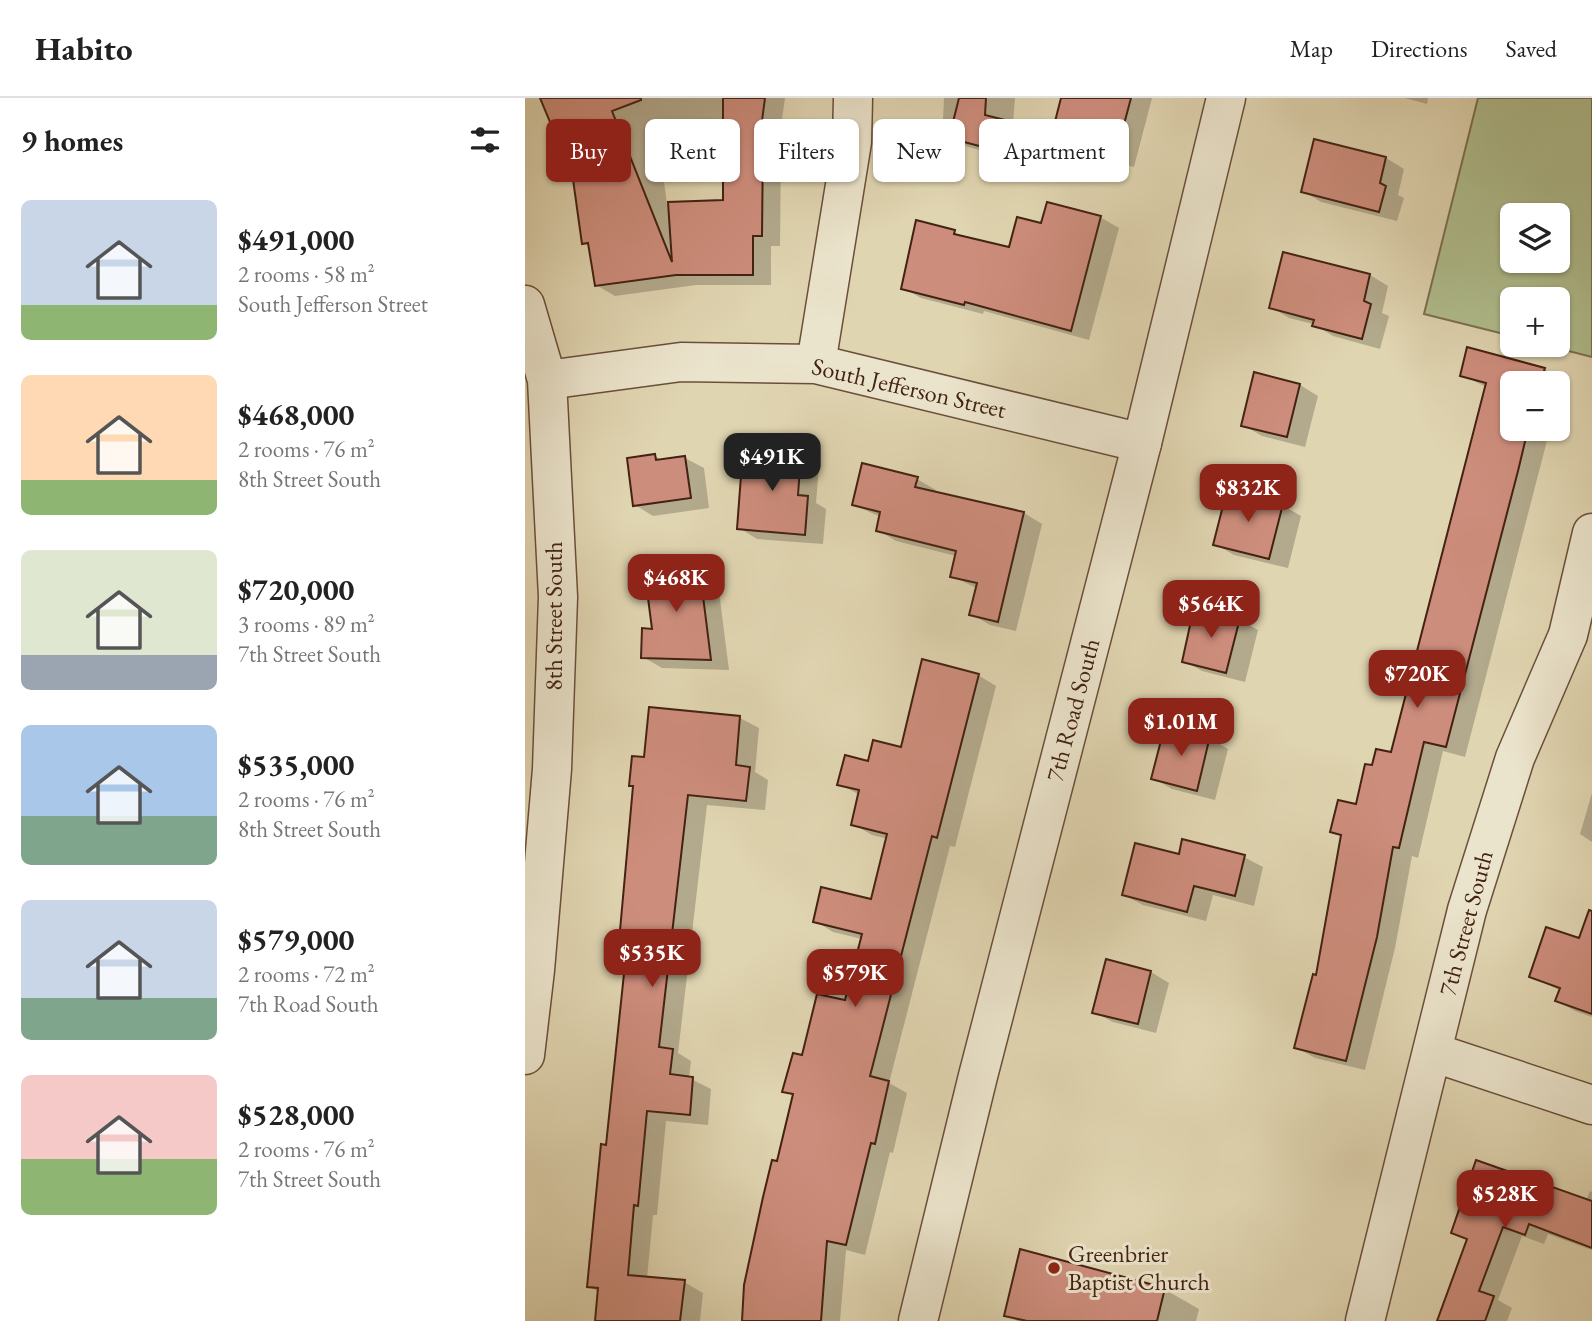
<!DOCTYPE html>
<html lang="en">
<head>
<meta charset="utf-8">
<style>
	body { margin:0; font-family:"EB Garamond",serif; background:#f6f6f6; color:#222; height:100vh; display:flex; flex-direction:column; font-size:26px; white-space:nowrap }
	* { box-sizing:border-box; margin:0 }
	p { font-size:23px; color:#767676 }
	.icon { flex:none; width:38px; height:38px; fill:none; stroke:currentColor; stroke-width:2; stroke-linecap:round; stroke-linejoin:round }
	.map { position:relative; flex:1; overflow:hidden }
	.side { display:flex; flex-direction:column; background:#fff; width:525px }
	.side>* { flex:none }
	.banner { position:absolute; left:21px; top:21px; width:665px; height:63px; display:flex; gap:14px }
	.controls { position:absolute; left:975px; top:105px; display:grid; gap:14px }
	.controls a { display:grid; place-items:center; width:70px; height:70px; border-radius:10px; background:#fff; box-shadow:0 2px 5px #0004; font-size:35px }
	.price { position:absolute; translate:-50% -60px; padding:0 16px; border-radius:14px; background:#8f2418; color:#fff; font-size:23px; line-height:46px; filter:drop-shadow(0 2px 4px #0008) }
	.price::after { content:''; position:absolute; left:50%; top:42px; width:21px; height:16px; margin-left:-10px; background:inherit; clip-path:polygon(0 0,100% 0,50% 100%) }
	.price.selected { background:#222; color:#fff }
	ul { padding:0; list-style:none }
	li { display:flex; align-items:center; gap:21px; height:175px; padding:0 21px }
	li span { display:grid; place-items:center; flex:none; width:196px; height:140px; border-radius:10px; color:#555 }
	li>.icon { margin-inline-start:auto }
	span .icon { width:84px; height:84px; fill:#fffc; stroke-width:1 }
	li b { font-size:30px }
	h2 { display:flex; justify-content:space-between; align-items:center; height:84px; padding:0 21px; font-size:30px }
	.chip { padding:0 24px; border-radius:10px; background:#fff; box-shadow:0 2px 5px #0004; font-size:24px; line-height:63px }
	.chip.selected { background:#8f2418; color:#fff }
	header { display:flex; align-items:center; gap:42px; box-sizing:border-box; height:98px; padding:0 35px; background:#fff; border-bottom:2px solid #e0e0e0 }
	header strong { font-size:33px }
	nav { display:flex; gap:38px; margin-inline-start:auto; font-size:24px }
	main { display:flex; flex:1; min-height:0 }
	.map>svg:first-child { display:block }
</style>
</head>
<body>
<header>
<strong>Habito</strong>
<nav><a>Map</a><a>Directions</a><a>Saved</a></nav>
</header>
<main>
<section class="side">
<h2>9 homes<svg class="icon" aria-label="filters" viewBox="0 0 24 24"><path d="M4 7h16M4 17h16"/><circle cx="9" cy="7" r="2"/><circle cx="15" cy="17" r="2"/></svg></h2>
<ul>
<li><span style="background:linear-gradient(#c9d6e8 75%,#8fb573 0)"><svg class="icon" aria-label="home" viewBox="0 0 24 24"><path d="M3 11l9-7 9 7M6 9v11h12V9"/></svg></span><div><b>$491,000</b><p>2 rooms · 58 m²</p><p>South Jefferson Street</p></div></li>
<li><span style="background:linear-gradient(#ffd9b3 75%,#8fb573 0)"><svg class="icon" aria-label="home" viewBox="0 0 24 24"><path d="M3 11l9-7 9 7M6 9v11h12V9"/></svg></span><div><b>$468,000</b><p>2 rooms · 76 m²</p><p>8th Street South</p></div></li>
<li><span style="background:linear-gradient(#dfe7d0 75%,#9aa5b1 0)"><svg class="icon" aria-label="home" viewBox="0 0 24 24"><path d="M3 11l9-7 9 7M6 9v11h12V9"/></svg></span><div><b>$720,000</b><p>3 rooms · 89 m²</p><p>7th Street South</p></div></li>
<li><span style="background:linear-gradient(#a9c7e8 65%,#7fa58c 0)"><svg class="icon" aria-label="home" viewBox="0 0 24 24"><path d="M3 11l9-7 9 7M6 9v11h12V9"/></svg></span><div><b>$535,000</b><p>2 rooms · 76 m²</p><p>8th Street South</p></div></li>
<li><span style="background:linear-gradient(#c9d6e8 70%,#7fa58c 0)"><svg class="icon" aria-label="home" viewBox="0 0 24 24"><path d="M3 11l9-7 9 7M6 9v11h12V9"/></svg></span><div><b>$579,000</b><p>2 rooms · 72 m²</p><p>7th Road South</p></div></li>
<li><span style="background:linear-gradient(#f6c9c9 60%,#8fb573 0)"><svg class="icon" aria-label="home" viewBox="0 0 24 24"><path d="M3 11l9-7 9 7M6 9v11h12V9"/></svg></span><div><b>$528,000</b><p>2 rooms · 76 m²</p><p>7th Street South</p></div></li>
</ul>
</section>
<div class="map">
<svg width="1067" height="1223" viewBox="0 0 1067 1223">
	<rect width="100%" height="100%" fill="#e0d5b1"/>
	<filter id="stains"><feTurbulence type="fractalNoise" baseFrequency=".00286" numOctaves="4"/><feColorMatrix values="0 0 0 0 .2 0 0 0 0 .09 0 0 0 0 .02 0 0 0 .5 -.17"/></filter>
	<radialGradient id="worn" r=".72"><stop offset=".6" stop-color="#630" stop-opacity="0"/><stop offset="1" stop-color="#630" stop-opacity=".3"/></radialGradient>
	<!-- green -->
	<path fill="#b0be8e" stroke="#7a7050" stroke-width="2" fill-rule="evenodd" d="M953,0H1067V259L1020,247H1032V201H987V238L899,216ZM987,117H1032V163H987Z"/>
	<!-- shadow -->
	<path fill="#0003" fill-rule="evenodd" d="M17,0H260L253,49L256,51L255,148H246V187H171L90,198L71,187L66,149L58,145L44,42L31,35ZM131,24L200,30V103L142,106Z
		M419,0H490L488,26L499,29L517,39L510,66L443,49L426,39L429,27L418,21Z
		M547,0H627L609,69L545,53L527,43Z
		M880,0H903L902,6Z
		M790,43L861,60L879,71L873,97L879,100L872,123L796,104L778,93Z
		M575,119L594,130L564,242L459,213L458,216L396,200L378,190L429,134L441,141L486,151L517,127Z
		M845,177L863,188L857,215L864,218L855,251L808,238L788,226L764,220L746,209Z
		M1019,271L1038,282L1032,301V285H987V331H1025L940,659L918,653L893,760L887,758L870,850L840,972L790,960L771,949L793,879L818,740L807,733L832,708L848,669L867,656L961,289L937,277Z
		M775,287L793,298L780,349L737,338L718,327Z
		M275,357L294,368L291,405L301,411L298,446L232,441L214,430Z
		M130,358L138,363L160,360L179,370L184,410L128,418L110,407Z
		M392,381L411,392L410,395L499,415L517,426L491,533L465,527L446,516L453,491L427,478L431,458L371,443L353,432L356,419L329,407Z
		M757,407L776,418L763,470L709,457L690,446Z
		M174,467L192,478L204,572L137,570L118,559L129,532Z
		M671,511L715,522L733,532L720,584L677,573L659,563Z
		M453,577L471,588L430,749L425,748L364,985L382,995L368,1055L365,1054L340,1157L321,1152L315,1223H218L269,998L259,993L278,959L321,904L337,841L308,834L290,823L347,803L363,741L347,737L328,726L335,697L314,686L344,665L377,651Z
		M125,611L215,620L234,630L230,674L243,682L240,712L182,707L153,955L166,963L164,980L186,991L183,1027L141,1023L132,1117H128L122,1180L159,1184L178,1195L175,1223H71L74,1194L63,1188L83,1049L101,869L94,865Z
		M684,640L703,651L690,702L647,691L628,680Z
		M1067,695V744L1055,736Z
		M655,758L719,759L738,769L729,808L688,797L681,823L618,807L599,797Z
		M1067,846V919L1050,913L1032,903L1036,893L1006,878Z
		M626,874L644,885L631,935L588,924L569,914Z
		M1065,1093L1067,1094V1152L1023,1136L1019,1146L997,1138L973,1202L987,1210L982,1223H912L943,1143L929,1135L1061,1103Z
		M639,1191L674,1211L671,1223H492L481,1217Z"/>
	<!-- building -->
	<path fill="#cd8d7c" stroke="#442213" stroke-width="2" d="M15,0H116V2L87,13L147,164L143,104L198,102V0H240L235,38L238,39L237,138H228V177H151L70,188L63,145L57,146L41,31L30,36Z
		M434,0H461L460,17L500,27L492,58L424,40Z
		M536,0H606L590,60L525,43Z
		M789,41L861,59L855,85L861,88L854,114L776,94Z
		M522,104L576,118L546,233L440,204L439,207L376,191L391,122L430,132L429,136L484,149L492,119L516,125Z
		M758,154L845,176L839,203L846,206L837,241L787,228L789,222L744,210Z
		M942,249L1020,270L1015,285H987V331H1003L993,373L921,649L899,644L874,750L868,749L852,839L821,963L769,950L788,876L791,877L816,737L805,734L813,702L831,706L840,666L847,667L851,651L866,654L961,285L935,278Z
		M729,274L775,286L762,339L716,328Z
		M218,351L276,356L273,397L283,398L280,437L212,431Z
		M130,356L131,362L160,358L166,400L108,408L102,360Z
		M337,365L393,379L390,389L499,414L473,524L444,517L452,485L425,479L431,453L351,433L355,414L327,407Z
		M702,392L758,406L744,461L688,447Z
		M174,466L186,562L116,560L117,530L127,531L119,469Z
		M669,509L715,520L701,575L657,564Z
		M397,561L454,576L412,740L407,738L345,978L364,983L350,1046L346,1045L321,1147L302,1143L296,1223H217L219,1187L238,1099L247,1062L252,1063L268,996L257,994L268,955L277,957L292,896L320,902L337,836L288,824L296,789L346,801L362,736L326,727L334,692L312,687L320,657L343,663L348,642L376,649Z
		M124,609L215,618L211,667L225,669L221,703L163,697L134,949L148,951L145,976L168,979L165,1017L122,1013L113,1108L109,1107L103,1177L160,1182L155,1223H70L73,1190L62,1189L76,1046L81,1047L100,866H92L108,688H104L107,658L119,659Z
		M640,627L685,638L672,693L626,681Z
		M657,741L720,757L710,798L669,788L662,814L597,797L610,745L654,756Z
		M1064,812L1067,813V916L1030,903L1035,890L1004,879L1021,829L1054,840Z
		M581,861L626,873L613,926L567,915Z
		M951,1062L1067,1103V1150L1004,1126L1000,1137L978,1129L954,1193L969,1198L960,1223H912L942,1141L926,1135Z
		M495,1151L640,1190L632,1223H502L479,1218Z"/>
	<g fill="none" stroke-linecap="round" stroke-linejoin="round">
		<defs>
			<path id="minor" d="M0,207L22,282L33,499L27,671L10,872L0,957
				M291,266L327,44L328,0
				M22,282L156,264L291,266L617,345
				M907,954L1067,1007
				M840,1223L942,812L990,660L1043,537L1067,435"/>
			<path id="tertiary" d="M393,1223L453,978L617,345L701,0"/>
		</defs>
		<!-- minor casing -->
		<use href="#minor" stroke="#6b4f3a" stroke-width="41"/>
		<!-- tertiary casing -->
		<use href="#tertiary" stroke="#6b4f3a" stroke-width="41"/>
		<!-- minor -->
		<use href="#minor" stroke="#ebe4cc" stroke-width="38"/>
		<!-- tertiary -->
		<use href="#tertiary" stroke="#ebe4cc" stroke-width="38"/>
	</g>
	<!-- markers -->
	<circle fill="#8f2418" stroke="#ebe4cc" stroke-width="2.5" cx="529" cy="1170" r="7"/>
	<g text-anchor="middle" stroke-width="6" stroke-linejoin="round" paint-order="stroke">
		<!-- street labels -->
		<g font-size="24" fill="#442213" stroke="#ebe4cc">
			<text transform="translate(384 290) rotate(13)" y="8">South Jefferson Street</text>
			<text transform="translate(29 518) rotate(-90)" y="8">8th Street South</text>
			<text transform="translate(548 612) rotate(-75)" y="8">7th Road South</text>
			<text transform="translate(941 825) rotate(-75)" y="8">7th Street South</text>
		</g>
		<!-- poi labels -->
		<g font-size="24" fill="#442213" stroke="#ebe4cc" text-anchor="start">
			<text x="543" y="1164">Greenbrier<tspan x="543" dy="28">Baptist Church</tspan></text>
		</g>
	</g>
	<rect width="100%" height="100%" filter="url(#stains)"/>
	<rect width="100%" height="100%" fill="url(#worn)"/>
</svg>
<div class="controls">
<a><svg class="icon" aria-label="layers" viewBox="0 0 24 24"><path d="M12 4l9 5-9 5-9-5zM3 14l9 5 9-5"/></svg></a>
<a>+</a>
<a>−</a>
</div>
<b class="price selected" style="left:247px;top:395px">$491K</b>
<b class="price" style="left:723px;top:426px">$832K</b>
<b class="price" style="left:151px;top:516px">$468K</b>
<b class="price" style="left:686px;top:542px">$564K</b>
<b class="price" style="left:892px;top:612px">$720K</b>
<b class="price" style="left:656px;top:660px">$1.01M</b>
<b class="price" style="left:127px;top:891px">$535K</b>
<b class="price" style="left:330px;top:911px">$579K</b>
<b class="price" style="left:980px;top:1132px">$528K</b>
<div class="banner">
<a class="chip selected">Buy</a>
<a class="chip">Rent</a>
<a class="chip">Filters</a>
<a class="chip">New</a>
<a class="chip">Apartment</a>
</div>
</div>
</main>
</body>
</html>
